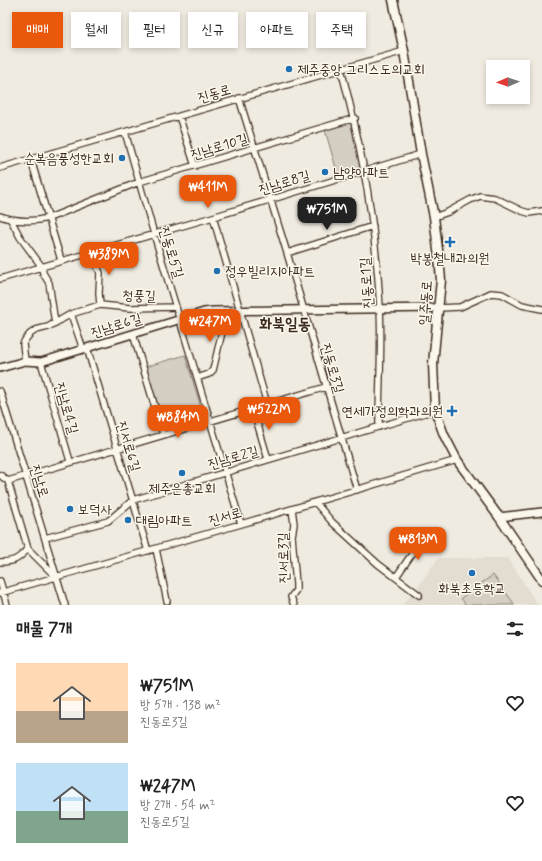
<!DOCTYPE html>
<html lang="ko">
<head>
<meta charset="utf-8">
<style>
	body { margin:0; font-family:Mynerve,"Poor Story",sans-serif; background:#f6f6f6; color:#222; height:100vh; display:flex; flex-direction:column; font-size:15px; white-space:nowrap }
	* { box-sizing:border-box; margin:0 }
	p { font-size:13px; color:#767676 }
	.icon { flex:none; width:22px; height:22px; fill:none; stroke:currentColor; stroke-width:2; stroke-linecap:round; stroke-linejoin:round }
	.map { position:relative; height:605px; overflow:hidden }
	.drawer { display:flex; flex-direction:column; background:#fff; flex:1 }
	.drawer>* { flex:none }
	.hud { position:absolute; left:12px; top:12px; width:518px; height:36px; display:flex; gap:8px }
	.needle { width:26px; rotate:268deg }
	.fabs { position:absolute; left:486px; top:60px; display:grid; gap:8px }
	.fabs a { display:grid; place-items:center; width:44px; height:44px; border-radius:0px; background:#fff; box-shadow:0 2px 6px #0003; font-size:20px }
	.price { position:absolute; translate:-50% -34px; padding:0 9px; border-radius:8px; background:#ea580c; color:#fff; font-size:13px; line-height:26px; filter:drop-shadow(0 1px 2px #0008) }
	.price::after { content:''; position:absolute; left:50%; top:24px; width:12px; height:9px; margin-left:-6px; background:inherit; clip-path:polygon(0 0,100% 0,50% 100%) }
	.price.on { background:#222; color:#fff }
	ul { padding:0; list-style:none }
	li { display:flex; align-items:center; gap:12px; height:100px; padding:0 16px }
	li span { display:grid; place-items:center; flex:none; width:112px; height:80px; border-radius:0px; color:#555 }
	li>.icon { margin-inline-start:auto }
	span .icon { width:48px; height:48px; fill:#fffc; stroke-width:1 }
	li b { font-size:17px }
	h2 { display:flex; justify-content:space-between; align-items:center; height:48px; padding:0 16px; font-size:17px }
	.tag { padding:0 14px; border-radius:0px; background:#fff; box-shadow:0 2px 6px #0003; font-size:14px; line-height:36px }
	.tag.on { background:#ea580c; color:#fff }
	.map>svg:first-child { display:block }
</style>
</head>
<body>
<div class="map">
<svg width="542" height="605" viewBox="0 0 542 605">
	<rect width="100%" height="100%" fill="#f0ebe0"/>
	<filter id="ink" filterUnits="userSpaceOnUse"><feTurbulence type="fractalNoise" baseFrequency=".025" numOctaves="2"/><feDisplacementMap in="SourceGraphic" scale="8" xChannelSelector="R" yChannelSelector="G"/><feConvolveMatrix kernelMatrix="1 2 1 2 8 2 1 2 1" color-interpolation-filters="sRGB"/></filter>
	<g filter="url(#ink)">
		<!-- built -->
		<path fill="#e2dcd1" d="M438,558H508L538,605H402L417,588Z"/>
		<!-- green -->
		<path fill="#d5cec3" stroke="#887c70" d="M350,123L355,127L360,165L357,170L338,175L325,130Z
			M185,355L203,414L200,420L169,430L164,428L145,367Z
			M493,575L515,605H466L461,598Z"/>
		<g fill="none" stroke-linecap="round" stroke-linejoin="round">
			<defs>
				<path id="minor" d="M341,69C362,147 376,227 380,308C382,347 379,388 379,427
					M239,98L287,253L357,490
					M179,116L195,166
					M125,132L154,234L241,524
					M31,160L61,260
					M0,168L404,51
					M0,216C17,222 32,222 49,218L139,182L355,118
					M213,217L267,404
					M434,217L448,212L470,200L480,196L495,198L522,211L529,213L542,211
					M11,220L20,237L42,267L43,273L49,283L55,323
					M91,252L100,273L99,293L100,305
					M287,253L373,226
					M0,279L213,217L421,154
					M439,308L460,307L491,293L502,294L522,305L542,309
					M71,314L83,349
					M133,334L163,434
					M87,348L148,551
					M25,361L23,344L25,340L30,334L36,330L48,327L71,314L100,305L130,308L176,307
					M41,362L70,461
					M197,378L209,374L213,370L227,311
					M0,391L65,605
					M253,409L268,459
					M0,475L8,481L28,549L55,576
					M8,481L326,387
					M315,502L332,522L378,564L419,595
					M292,509L294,524L292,536L296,584V590L291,597L294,605
					M45,538L108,521L133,500L435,410
					M156,549L167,601
					M0,562C15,562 18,559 28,549
					M396,577L425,535
					M0,581L7,605
					M0,593L241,524L457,460"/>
				<path id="tertiary" d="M0,368L25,361L41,362L204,312L213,311L439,308
					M499,517L542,512"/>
				<path id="secondary" d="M393,0L404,51L421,154L434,217L439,258L441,280L433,364L435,410L444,435L457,460L499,517L542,580"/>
			</defs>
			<!-- minor casing -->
			<use href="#minor" stroke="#3b2a1e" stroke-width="8"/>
			<!-- tertiary casing -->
			<use href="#tertiary" stroke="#3b2a1e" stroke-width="10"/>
			<!-- secondary casing -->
			<use href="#secondary" stroke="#3b2a1e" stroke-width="11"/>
			<!-- minor -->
			<use href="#minor" stroke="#fbf7ec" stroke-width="5.5"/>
			<!-- tertiary -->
			<use href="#tertiary" stroke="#fbf7ec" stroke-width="7"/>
			<!-- secondary -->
			<use href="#secondary" stroke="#fbf7ec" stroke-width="8"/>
		</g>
	</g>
	<!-- markers -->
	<g fill="#1f6fb2" stroke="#fbf7ec" stroke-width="1.5">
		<circle cx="289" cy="69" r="4"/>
		<circle cx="122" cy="158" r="4"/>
		<circle cx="325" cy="172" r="4"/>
		<path d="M448 236h4v4h4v4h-4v4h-4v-4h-4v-4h4z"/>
		<circle cx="217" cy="271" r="4"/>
		<path d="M450 405h4v4h4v4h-4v4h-4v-4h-4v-4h4z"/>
		<circle cx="182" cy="473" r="4"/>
		<circle cx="70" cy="509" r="4"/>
		<circle cx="128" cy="520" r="4"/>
		<circle cx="472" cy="573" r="4"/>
	</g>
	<g text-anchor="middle" stroke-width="3" stroke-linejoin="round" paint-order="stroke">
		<!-- poi labels -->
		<g font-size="14" fill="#3b2a1e" stroke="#fbf7ec" text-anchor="start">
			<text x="297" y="74">제주중앙 그리스도의교회</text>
			<text x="114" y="163" text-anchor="end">순복음풍성한교회</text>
			<text x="333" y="177">남양아파트</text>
			<text x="450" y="263" text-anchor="middle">박봉철내과의원</text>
			<text x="225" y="276">정우빌리지아파트</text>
			<text x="443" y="416" text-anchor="end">연세가정의학과의원</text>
			<text x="182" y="493" text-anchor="middle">제주은총교회</text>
			<text x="78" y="514">보덕사</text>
			<text x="136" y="525">대림아파트</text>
			<text x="472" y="593" text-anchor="middle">화북초등학교</text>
		</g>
		<!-- street labels -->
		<g font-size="14" fill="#3b2a1e" stroke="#fbf7ec">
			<text transform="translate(214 93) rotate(-16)" y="5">진동로</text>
			<text transform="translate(219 146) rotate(-17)" y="5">진남로10길</text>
			<text transform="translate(284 182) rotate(-17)" y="5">진남로8길</text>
			<text transform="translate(172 252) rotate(73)" y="5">진동로5길</text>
			<text transform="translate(366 283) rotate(-94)" y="5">진동로1길</text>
			<text transform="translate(139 295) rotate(2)" y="5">청풍길</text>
			<text transform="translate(425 303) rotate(-86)" y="5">일주동로</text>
			<text transform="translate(116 325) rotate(-17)" y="5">진남로6길</text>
			<text transform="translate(333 368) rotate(74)" y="5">진동로3길</text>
			<text transform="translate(67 408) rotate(74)" y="5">진남로4길</text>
			<text transform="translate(129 446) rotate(73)" y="5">진서로6길</text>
			<text transform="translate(233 457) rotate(-16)" y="5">진남로2길</text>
			<text transform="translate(40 481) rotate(73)" y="5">진남로</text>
			<text transform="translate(225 516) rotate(-16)" y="5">진서로</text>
			<text transform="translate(283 558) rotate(-91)" y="5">진서로3길</text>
		</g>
		<!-- quarter labels -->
		<g font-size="16" font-weight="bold" fill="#3b2a1e" stroke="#fbf7ec">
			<text x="285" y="329">화북일동</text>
		</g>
	</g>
</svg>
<div class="fabs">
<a><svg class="needle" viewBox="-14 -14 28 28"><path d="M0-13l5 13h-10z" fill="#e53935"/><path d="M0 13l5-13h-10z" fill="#767676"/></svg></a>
</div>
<b class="price" style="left:208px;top:209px">₩411M</b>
<b class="price on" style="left:327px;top:231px">₩751M</b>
<b class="price" style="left:109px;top:276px">₩389M</b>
<b class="price" style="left:210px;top:343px">₩247M</b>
<b class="price" style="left:269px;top:431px">₩522M</b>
<b class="price" style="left:178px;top:439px">₩884M</b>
<b class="price" style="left:418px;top:561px">₩813M</b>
<div class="hud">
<a class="tag on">매매</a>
<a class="tag">월세</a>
<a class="tag">필터</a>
<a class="tag">신규</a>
<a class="tag">아파트</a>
<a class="tag">주택</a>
</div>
</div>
<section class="drawer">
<h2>매물 7개<svg class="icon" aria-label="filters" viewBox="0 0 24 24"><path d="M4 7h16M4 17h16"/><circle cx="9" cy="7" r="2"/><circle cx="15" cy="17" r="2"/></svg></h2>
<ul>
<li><span style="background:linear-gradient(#ffd9b3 60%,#b9a48a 0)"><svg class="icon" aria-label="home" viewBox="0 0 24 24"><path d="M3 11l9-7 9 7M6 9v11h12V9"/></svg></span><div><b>₩751M</b><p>방 5개 · 138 m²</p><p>진동로3길</p></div><svg class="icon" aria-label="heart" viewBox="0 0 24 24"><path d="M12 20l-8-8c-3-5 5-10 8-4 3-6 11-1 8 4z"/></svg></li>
<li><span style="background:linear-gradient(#bfe0f5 60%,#7fa58c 0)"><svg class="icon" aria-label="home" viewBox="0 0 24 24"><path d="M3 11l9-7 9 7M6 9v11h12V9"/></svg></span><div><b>₩247M</b><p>방 2개 · 54 m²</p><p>진동로5길</p></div><svg class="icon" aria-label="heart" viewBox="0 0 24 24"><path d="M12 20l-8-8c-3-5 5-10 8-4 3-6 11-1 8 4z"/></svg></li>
</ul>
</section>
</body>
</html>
